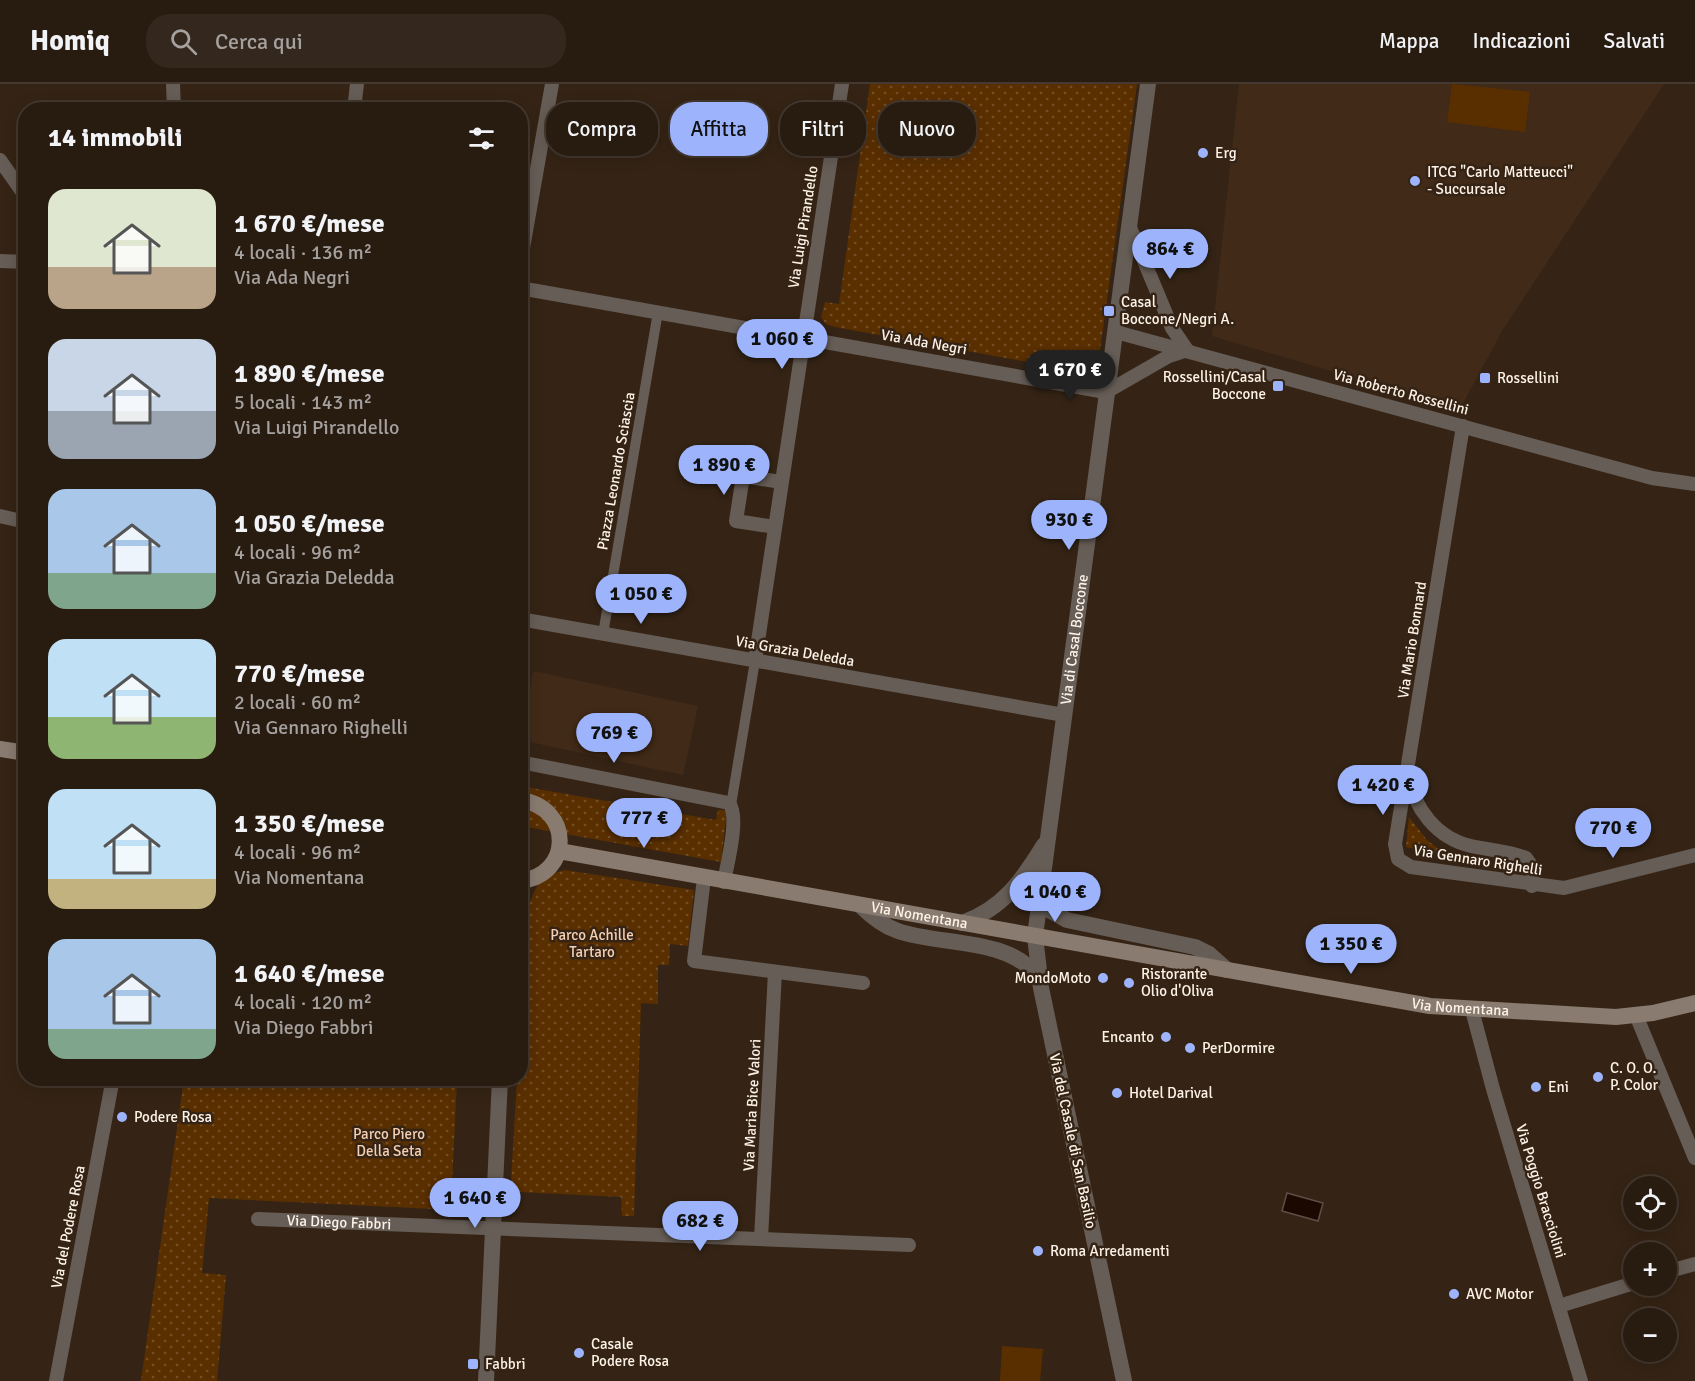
<!DOCTYPE html>
<html lang="it">
<head>
<meta charset="utf-8">
<style>
	body { margin:0; font-family:Signika,sans-serif; background:#34281e; color:#f1f3f6; height:100vh; display:flex; flex-direction:column; font-size:22px; white-space:nowrap }
	* { box-sizing:border-box; margin:0 }
	p { font-size:20px; color:#a5a19f }
	.icon { flex:none; width:33px; height:33px; fill:none; stroke:currentColor; stroke-width:2; stroke-linecap:round; stroke-linejoin:round }
	.map { position:relative; flex:1; overflow:hidden }
	.sheet { position:absolute; left:18px; top:18px; width:510px; height:984px; display:flex; flex-direction:column; background:#281b10; border-radius:24px; box-shadow:0 3px 15px #0003,0 0 0 2px #443930 }
	.sheet>* { flex:none }
	.hud { position:absolute; left:546px; top:18px; width:570px; height:54px; display:flex; gap:12px }
	.buttons { position:absolute; left:1623px; top:1092px; display:grid; gap:12px }
	.buttons a { display:grid; place-items:center; width:54px; height:54px; border-radius:50%; background:#281b10; box-shadow:0 3px 15px #0003,0 0 0 2px #443930; font-size:30px }
	.price { position:absolute; translate:-50% -51px; padding:0 14px; border-radius:21px; background:#9db4fd; color:#111; font-size:20px; line-height:39px; filter:drop-shadow(0 2px 3px #0008) }
	.price::after { content:''; position:absolute; left:50%; top:36px; width:18px; height:14px; margin-left:-9px; background:inherit; clip-path:polygon(0 0,100% 0,50% 100%) }
	.price.on { background:#222; color:#fff }
	ul { padding:0; list-style:none }
	li { display:flex; align-items:center; gap:18px; height:150px; padding:0 30px }
	li span { display:grid; place-items:center; flex:none; width:168px; height:120px; border-radius:18px; color:#555 }
	li>.icon { margin-inline-start:auto }
	span .icon { width:72px; height:72px; fill:#fffc; stroke-width:1 }
	li b { font-size:26px }
	h2 { display:flex; justify-content:space-between; align-items:center; height:72px; padding:0 30px; font-size:26px }
	.pill { padding:0 21px; border-radius:24px; background:#281b10; box-shadow:0 3px 15px #0003,0 0 0 2px #443930; font-size:21px; line-height:54px }
	.pill.on { background:#9db4fd; color:#111 }
	header { display:flex; align-items:center; gap:36px; box-sizing:border-box; height:84px; padding:0 30px; background:#281b10; border-bottom:2px solid #443930 }
	header strong { font-size:28px }
	nav { display:flex; gap:33px; margin-inline-start:auto; font-size:21px }
	.search { width:420px; height:54px; background:#34281e; display:flex; align-items:center; gap:15px; box-sizing:border-box; padding:0 21px; border-radius:24px; color:#a5a19f; font-size:22px }
	.map>svg:first-child { display:block }
</style>
</head>
<body>
<header>
<strong>Homiq</strong>
<div class="search"><svg class="icon" aria-label="search" viewBox="0 0 24 24"><circle cx="10" cy="10" r="6"/><path d="M15 15l6 6"/></svg>Cerca qui</div>
<nav><a>Mappa</a><a>Indicazioni</a><a>Salvati</a></nav>
</header>
<div class="map">
<svg width="1695" height="1297" viewBox="0 0 1695 1297">
	<defs>
		<pattern id="green-dots" width="8" height="8" patternUnits="userSpaceOnUse" patternTransform="scale(1.5)"><rect width="8" height="8" fill="#5a2f00"/><path d="M2 2h.1M6 6h.1" fill="none" stroke="#734e25" stroke-width="1.8" stroke-linecap="round"/></pattern>
	</defs>
	<rect width="100%" height="100%" fill="#352415"/>
	<!-- built -->
	<path fill="#412a17" d="M1239,0H1664L1502,247L1460,325L1212,252Z
		M533,587L698,622L683,691L521,656Z"/>
	<!-- green -->
	<path fill="url(#green-dots)" d="M870,0H1137L1098,280L1089,289L835,243L826,240L821,233L825,218L839,220Z
		M520,702L716,736L718,726H727L721,778L521,742Z
		M1409,733L1427,756L1446,771L1406,763Z
		M565,786L694,806L688,862L670,860L669,881H658V920L641,919L634,1132H622L621,1113L520,1108L518,1124L510,1116L517,995L520,994C521,952 515,834 538,801C545,791 554,789 565,786Z
		M184,995H457L452,1100L475,1102L476,1127L209,1114L202,1189L226,1191L217,1297H141Z"/>
	<!-- pitch -->
	<path fill="#5a2f00" d="M1452,0L1530,8L1525,48L1447,38Z
		M1002,1262L1043,1265L1040,1297H1000Z"/>
	<!-- water -->
	<path fill="#1b0800" stroke="#5f4e46" stroke-width="1.5" d="M1287,1109L1323,1119L1318,1137L1282,1127Z"/>
	<g fill="none" stroke-linecap="round" stroke-linejoin="round">
		<!-- pedestrian -->
		<path stroke="#665d56" stroke-width="10" d="M603,550L658,228
			M731,721L755,577"/>
		<!-- minor -->
		<g stroke="#665d56" stroke-width="14">
			<path d="M173,0L174,26"/>
			<path d="M354,26L357,0"/>
			<path d="M0,76L26,113"/>
			<path d="M1129,141L1172,244L1187,266"/>
			<path d="M0,177L26,178"/>
			<path d="M520,181L552,0"/>
			<path d="M520,204L1100,307H1108L1169,272L1187,266"/>
			<path d="M1116,248L1652,394L1695,400"/>
			<path d="M1463,342L1395,760L1398,775L1411,783L1564,804L1695,771"/>
			<path d="M0,432L26,438"/>
			<path d="M775,443L736,437L743,392L781,398"/>
			<path d="M520,535L1064,631"/>
			<path d="M755,577L842,0"/>
			<path d="M520,678L729,719C740,733 727,780 724,798"/>
			<path d="M1407,689C1414,724 1436,754 1471,762C1489,766 1509,767 1526,774L1533,784L1532,802"/>
			<path d="M704,794L694,877L863,899"/>
			<path d="M1472,926L1493,1005L1581,1297"/>
			<path d="M1636,931L1695,1074"/>
			<path id="s1" d="M258,1135L909,1161"/>
			<path d="M761,1155L775,888"/>
			<path d="M1666,1188L1695,1180"/>
			<path d="M1559,1222L1634,1199"/>
			<path d="M56,1297L113,994"/>
		</g>
		<!-- tertiary -->
		<g stroke="#665d56" stroke-width="16">
			<path d="M860,821C872,833 883,842 898,847C940,862 1015,853 1039,896"/>
			<path d="M1040,821L1067,836L1195,863L1209,870L1227,886"/>
			<path d="M962,839C1002,825 1022,797 1044,761"/>
			<path d="M486,1297L500,994"/>
			<path id="s2" d="M1124,1297L1041,904L1035,852L1148,0"/>
		</g>
		<!-- secondary -->
		<g stroke="#897b70" stroke-width="16">
			<path d="M0,665L26,669"/>
			<path d="M520,716C573,723 573,791 520,797"/>
			<path id="s3" d="M559,767L1430,922L1616,933L1653,929L1695,919"/>
		</g>
	</g>
	<!-- markers -->
	<g fill="#9db4fd" stroke="#352415" stroke-width="2">
		<circle cx="1203" cy="69" r="6"/>
		<circle cx="1415" cy="97" r="6"/>
		<rect x="1103" y="221" width="12" height="12" rx="3"/>
		<rect x="1479" y="288" width="12" height="12" rx="3"/>
		<rect x="1272" y="296" width="12" height="12" rx="3"/>
		<circle cx="1103" cy="894" r="6"/>
		<circle cx="1129" cy="899" r="6"/>
		<circle cx="1166" cy="953" r="6"/>
		<circle cx="1190" cy="964" r="6"/>
		<circle cx="1598" cy="993" r="6"/>
		<circle cx="1536" cy="1003" r="6"/>
		<circle cx="1117" cy="1009" r="6"/>
		<circle cx="122" cy="1033" r="6"/>
		<circle cx="1038" cy="1167" r="6"/>
		<circle cx="1454" cy="1210" r="6"/>
		<circle cx="579" cy="1269" r="6"/>
		<rect x="467" y="1274" width="12" height="12" rx="3"/>
	</g>
	<g text-anchor="middle" stroke-width="5" stroke-linejoin="round" paint-order="stroke">
		<!-- poi labels -->
		<g font-size="15" fill="#fdf2e8" stroke="#352415" text-anchor="start">
			<text x="1215" y="74">Erg</text>
			<text x="1427" y="93">ITCG "Carlo Matteucci"<tspan x="1427" dy="17">- Succursale</tspan></text>
			<text x="1121" y="223">Casal<tspan x="1121" dy="17">Boccone/Negri A.</tspan></text>
			<text x="1266" y="298" text-anchor="end">Rossellini/Casal<tspan x="1266" dy="17">Boccone</tspan></text>
			<text x="1497" y="299">Rossellini</text>
			<text x="1141" y="895">Ristorante<tspan x="1141" dy="17">Olio d'Oliva</tspan></text>
			<text x="1091" y="899" text-anchor="end">MondoMoto</text>
			<text x="1154" y="958" text-anchor="end">Encanto</text>
			<text x="1202" y="969">PerDormire</text>
			<text x="1610" y="989">C. O. O.<tspan x="1610" dy="17">P. Color</tspan></text>
			<text x="1548" y="1008">Eni</text>
			<text x="1129" y="1014">Hotel Darival</text>
			<text x="134" y="1038">Podere Rosa</text>
			<text x="1050" y="1172">Roma Arredamenti</text>
			<text x="1466" y="1215">AVC Motor</text>
			<text x="591" y="1265">Casale<tspan x="591" dy="17">Podere Rosa</tspan></text>
			<text x="485" y="1285">Fabbri</text>
		</g>
		<!-- street labels -->
		<g font-size="15" fill="#fdf2e8" stroke="#352415">
			<text transform="translate(803 143) rotate(-81)" y="5">Via Luigi Pirandello</text>
			<text transform="translate(924 258) rotate(10)" y="5">Via Ada Negri</text>
			<text transform="translate(1401 308) rotate(15)" y="5">Via Roberto Rossellini</text>
			<text transform="translate(616 387) rotate(-80)" y="5">Piazza Leonardo Sciascia</text>
			<text dy="5" stroke="none"><textPath href="#s2" startOffset="753">Via di Casal Boccone</textPath></text>
			<text transform="translate(1412 556) rotate(-81)" y="5">Via Mario Bonnard</text>
			<text transform="translate(795 567) rotate(10)" y="5">Via Grazia Deledda</text>
			<text transform="translate(1478 776) rotate(9)" y="5">Via Gennaro Righelli</text>
			<text dy="5" stroke="none"><textPath href="#s3" startOffset="366">Via Nomentana</textPath></text>
			<text dy="5" stroke="none"><textPath href="#s3" startOffset="915">Via Nomentana</textPath></text>
			<text transform="translate(752 1021) rotate(-87)" y="5">Via Maria Bice Valori</text>
			<text transform="translate(1073 1057) rotate(78)" y="5">Via del Casale di San Basilio</text>
			<text transform="translate(1541 1107) rotate(73)" y="5">Via Poggio Bracciolini</text>
			<text dy="5" stroke="none"><textPath href="#s1" startOffset="81">Via Diego Fabbri</textPath></text>
			<text transform="translate(68 1143) rotate(-79)" y="5">Via del Podere Rosa</text>
		</g>
		<!-- park labels -->
		<g font-size="15" fill="#f4cfb2" stroke="#352415">
			<text x="592" y="856">Parco Achille<tspan x="592" dy="17">Tartaro</tspan></text>
			<text x="389" y="1055">Parco Piero<tspan x="389" dy="17">Della Seta</tspan></text>
		</g>
	</g>
</svg>
<div class="buttons">
<a><svg class="icon" aria-label="locate" viewBox="0 0 24 24"><circle cx="12" cy="12" r="6"/><path d="M12 2v4M12 18v4M2 12h4M18 12h4"/></svg></a>
<a>+</a>
<a>−</a>
</div>
<b class="price" style="left:1170px;top:196px">864 €</b>
<b class="price" style="left:782px;top:286px">1 060 €</b>
<b class="price on" style="left:1070px;top:317px">1 670 €</b>
<b class="price" style="left:724px;top:412px">1 890 €</b>
<b class="price" style="left:1069px;top:467px">930 €</b>
<b class="price" style="left:641px;top:541px">1 050 €</b>
<b class="price" style="left:614px;top:680px">769 €</b>
<b class="price" style="left:1383px;top:732px">1 420 €</b>
<b class="price" style="left:644px;top:765px">777 €</b>
<b class="price" style="left:1613px;top:775px">770 €</b>
<b class="price" style="left:1055px;top:839px">1 040 €</b>
<b class="price" style="left:1351px;top:891px">1 350 €</b>
<b class="price" style="left:475px;top:1145px">1 640 €</b>
<b class="price" style="left:700px;top:1168px">682 €</b>
<div class="hud">
<a class="pill">Compra</a>
<a class="pill on">Affitta</a>
<a class="pill">Filtri</a>
<a class="pill">Nuovo</a>
</div>
<section class="sheet">
<h2>14 immobili<svg class="icon" aria-label="filters" viewBox="0 0 24 24"><path d="M4 7h16M4 17h16"/><circle cx="9" cy="7" r="2"/><circle cx="15" cy="17" r="2"/></svg></h2>
<ul>
<li><span style="background:linear-gradient(#dfe7d0 65%,#b9a48a 0)"><svg class="icon" aria-label="home" viewBox="0 0 24 24"><path d="M3 11l9-7 9 7M6 9v11h12V9"/></svg></span><div><b>1 670 €/mese</b><p>4 locali · 136 m²</p><p>Via Ada Negri</p></div></li>
<li><span style="background:linear-gradient(#c9d6e8 60%,#9aa5b1 0)"><svg class="icon" aria-label="home" viewBox="0 0 24 24"><path d="M3 11l9-7 9 7M6 9v11h12V9"/></svg></span><div><b>1 890 €/mese</b><p>5 locali · 143 m²</p><p>Via Luigi Pirandello</p></div></li>
<li><span style="background:linear-gradient(#a9c7e8 70%,#7fa58c 0)"><svg class="icon" aria-label="home" viewBox="0 0 24 24"><path d="M3 11l9-7 9 7M6 9v11h12V9"/></svg></span><div><b>1 050 €/mese</b><p>4 locali · 96 m²</p><p>Via Grazia Deledda</p></div></li>
<li><span style="background:linear-gradient(#bfe0f5 65%,#8fb573 0)"><svg class="icon" aria-label="home" viewBox="0 0 24 24"><path d="M3 11l9-7 9 7M6 9v11h12V9"/></svg></span><div><b>770 €/mese</b><p>2 locali · 60 m²</p><p>Via Gennaro Righelli</p></div></li>
<li><span style="background:linear-gradient(#bfe0f5 75%,#c2b280 0)"><svg class="icon" aria-label="home" viewBox="0 0 24 24"><path d="M3 11l9-7 9 7M6 9v11h12V9"/></svg></span><div><b>1 350 €/mese</b><p>4 locali · 96 m²</p><p>Via Nomentana</p></div></li>
<li><span style="background:linear-gradient(#a9c7e8 75%,#7fa58c 0)"><svg class="icon" aria-label="home" viewBox="0 0 24 24"><path d="M3 11l9-7 9 7M6 9v11h12V9"/></svg></span><div><b>1 640 €/mese</b><p>4 locali · 120 m²</p><p>Via Diego Fabbri</p></div></li>
</ul>
</section>
</div>
</body>
</html>
